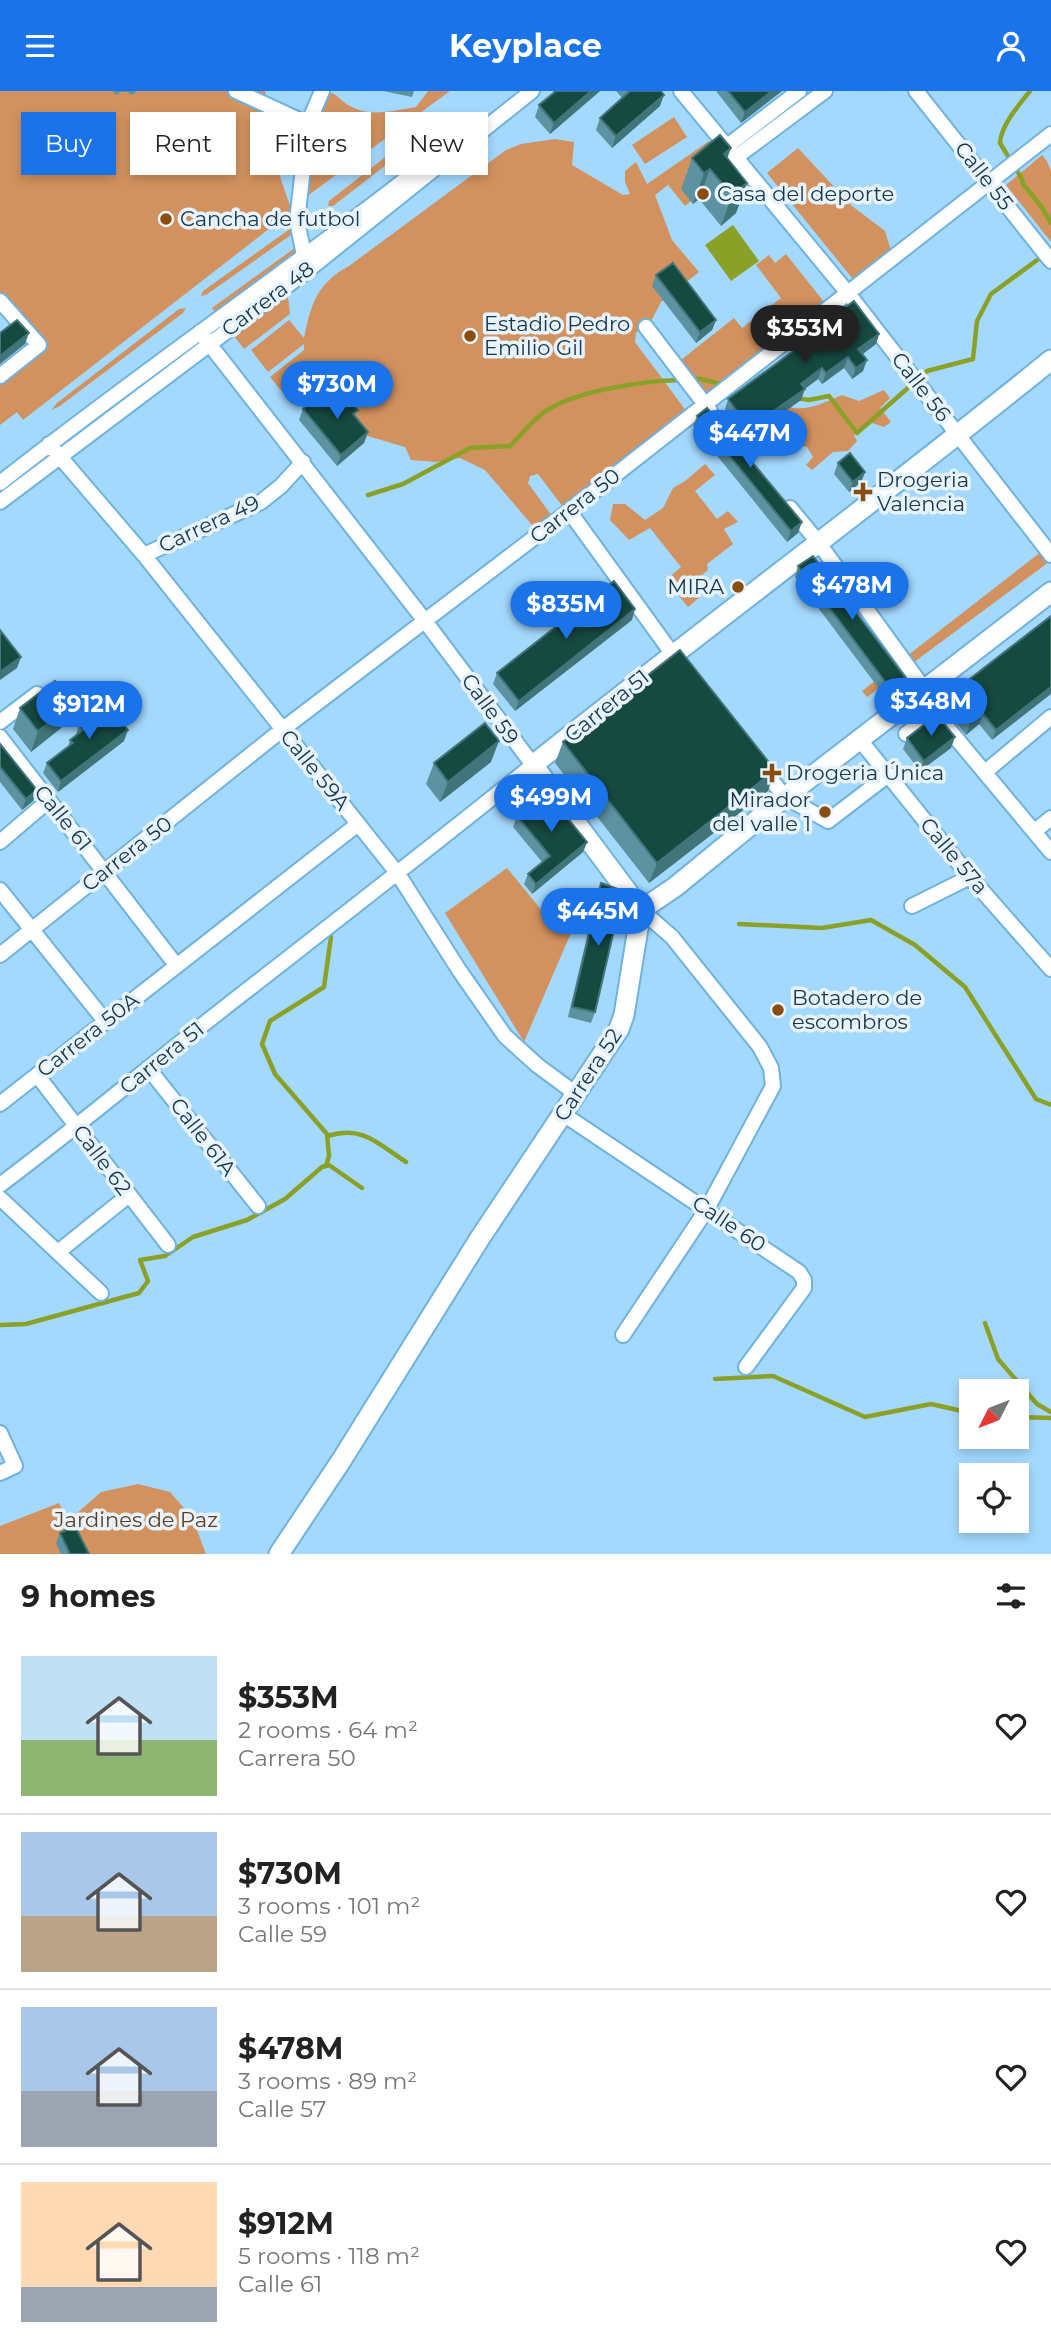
<!DOCTYPE html>
<html lang="en">
<head>
<meta charset="utf-8">
<style>
	body { margin:0; font-family:Montserrat,sans-serif; background:#f2f2f2; color:#222; height:100vh; display:flex; flex-direction:column; font-size:26px; white-space:nowrap }
	* { box-sizing:border-box; margin:0 }
	p { font-size:23px; color:#767676 }
	.icon { flex:none; width:38px; height:38px; fill:none; stroke:currentColor; stroke-width:2; stroke-linecap:round; stroke-linejoin:round }
	.map { position:relative; height:1463px; overflow:hidden }
	.side { display:flex; flex-direction:column; background:#fff; flex:1 }
	.side>* { flex:none }
	.guide { position:absolute; left:21px; top:21px; width:700px; height:63px; display:flex; gap:14px }
	.needle { width:46px; rotate:228deg }
	.fabs { position:absolute; left:959px; top:1288px; display:grid; gap:14px }
	.fabs a { display:grid; place-items:center; width:70px; height:70px; border-radius:0px; background:#fff; box-shadow:0 4px 10px #0003; font-size:35px }
	.price { position:absolute; translate:-50% -60px; padding:0 16px; border-radius:24px; background:#1a73e8; color:#fff; font-size:23px; line-height:46px; filter:drop-shadow(0 2px 4px #0008) }
	.price::after { content:''; position:absolute; left:50%; top:42px; width:21px; height:16px; margin-left:-10px; background:inherit; clip-path:polygon(0 0,100% 0,50% 100%) }
	.price.active { background:#222; color:#fff }
	ul { padding:0; list-style:none }
	li { display:flex; align-items:center; gap:21px; height:175px; padding:0 21px }
	li+li { border-top:2px solid #e0e0e0 }
	li span { display:grid; place-items:center; flex:none; width:196px; height:140px; border-radius:0px; color:#555 }
	li>.icon { margin-inline-start:auto }
	span .icon { width:84px; height:84px; fill:#fffc; stroke-width:1 }
	li b { font-size:30px }
	h2 { display:flex; justify-content:space-between; align-items:center; height:84px; padding:0 21px; font-size:30px }
	.pill { padding:0 24px; border-radius:0px; background:#fff; box-shadow:0 4px 10px #0003; font-size:24px; line-height:63px }
	.pill.active { background:#1a73e8; color:#fff }
	header { display:flex; justify-content:space-between; align-items:center; height:91px; padding:0 21px; background:#1a73e8; color:#fff; font-size:32px; font-weight:700 }
	.map>svg:first-child { display:block }
</style>
</head>
<body>
<header><svg class="icon" aria-label="menu" viewBox="0 0 24 24"><path d="M4 6h16M4 12h16M4 18h16"/></svg>Keyplace<svg class="icon" aria-label="person" viewBox="0 0 24 24"><circle cx="12" cy="8" r="4"/><path d="M4 21q1-7 8-7t8 7"/></svg></header>
<div class="map">
<svg width="1051" height="1463" viewBox="0 0 1051 1463">
	<rect width="100%" height="100%" fill="#a4d9fe"/>
	<!-- green -->
	<path fill="#d2925f" d="M0,0H265L281,89L292,120L23,329L17,321L0,334V289L35,261L0,216Z
		M315,0C342,0 334,8 354,17C372,26 397,19 416,16L428,0H450L306,106L303,104L295,75Z
		M674,26L687,46L645,73L632,54Z
		M432,34L430,40L333,115H328L329,110L425,35Z
		M555,48L574,51L572,74L623,104L630,103L625,91V80L636,71L647,93L709,50L716,59L686,81L702,101L685,115L668,94L655,104L672,149L699,181L661,211L648,236H643L636,242L635,251L687,321L566,420L538,383L530,385L528,392L554,428L538,441L485,379L460,367L436,371L411,369L405,356L364,344L333,312L315,285L288,308L270,286L304,259V253L268,281L251,259L289,229L304,247C311,213 317,192 349,175L506,59L521,53Z
		M798,57L852,115L885,140L892,163L856,192L767,82Z
		M1042,64L1047,70L1051,80V151L1006,94Z
		M294,135L298,139L206,204L201,205L203,200Z
		M303,151L287,197L290,223L244,258L212,217Z
		M786,163L824,211L707,302L681,269L734,227L742,237L781,207L756,174L769,164L775,172Z
		M186,217L183,222L60,315L51,319L57,312L179,218Z
		M884,299L890,307L880,317L891,331L884,336L872,332L854,344L857,350L848,360L833,361L812,379L806,374L813,366L807,356L775,350L781,337L772,322L783,314C803,323 823,312 842,304L859,310Z
		M705,373L715,384L695,400L717,428L728,420L738,431L724,438L733,453L707,473L708,479L691,493L700,506L688,516L666,489L681,476L650,437L629,449L610,429L613,413H625L645,429L663,417L673,397L685,390Z
		M1051,453V472L1049,471L867,606L862,600Z
		M507,777L548,827L580,801L586,807L524,951L445,822Z
		M138,1393L170,1401L192,1426L206,1463H0V1435L59,1412L68,1430L101,1401Z"/>
	<!-- water -->
	<path fill="#8ba027" d="M733,134L759,170L731,190L705,154Z"/>
	<g fill="none" stroke-linecap="round" stroke-linejoin="round">
		<!-- stream -->
		<path stroke="#8ba027" stroke-width="4.5" d="M1030,0C1019,14 1001,34 1000,52L1022,88L1023,93L1041,115L1051,132
			M689,288H701L725,294
			M795,307L809,309L829,305L857,342L927,280L973,268L977,230L991,203L1044,164
			M368,404L403,393L470,357L510,355C522,344 534,326 549,318C581,299 643,290 680,289
			M739,833L822,837L871,829L915,854L965,896L1036,1008L1051,1014
			M328,1045C363,1034 378,1053 406,1071
			M326,1075L329,1074L362,1097
			M985,1232L998,1268L1037,1313L1051,1321
			M0,1234L26,1233L139,1202L148,1190L140,1169L165,1165L193,1146L247,1129L285,1108L322,1076L326,1075L329,1065L327,1043L275,983L262,953L270,930L324,896L331,846
			M715,1288L773,1285L865,1326L931,1313L971,1322
			M1017,1326L1051,1327"/>
		<defs>
			<path id="minor" d="M236,0L308,33
				M681,0L847,201L1051,464
				M916,0L1051,170
				M726,56L799,0
				M735,67L825,0
				M306,174L297,130L308,33L322,0
				M0,210L39,254L0,285
				M646,236L710,320
				M49,353L144,464L398,783L459,879L505,945L537,974L576,1003
				M0,392C151,273 311,165 462,44
				M0,411L308,179L532,0
				M790,417L818,451L925,599
				M569,420L679,572
				M144,464L261,411L281,395L303,371
				M0,631L37,603
				M906,643L933,622L936,623L1051,761
				M0,646L176,874
				M860,649L970,786L1051,878
				M761,676L785,706L828,730L888,684
				M985,681L1051,626
				M1035,740L1051,727
				M0,751L48,710
				M0,799L105,930
				M912,815L970,786
				M0,864L283,638L569,420L1051,43
				M148,977L258,1115
				M37,984L168,1154
				M0,1013L358,733
				M563,1023L799,1181L804,1189V1197L746,1276
				M0,1094C68,1043 133,989 200,936C311,849 423,763 533,674L425,530L200,241
				M0,1107L101,1202
				M58,1161L129,1104
				M623,1244L707,1118L773,995L771,977L760,956L672,846L641,819
				M0,1342L15,1375L0,1382"/>
			<path id="secondary" d="M641,819L533,674C704,537 881,407 1051,269
				M279,1463L341,1370L480,1147L619,938L624,924L641,819L675,796L785,706L1051,501"/>
		</defs>
		<!-- minor casing -->
		<use href="#minor" stroke="#6fb2df" stroke-width="18"/>
		<!-- secondary casing -->
		<use href="#secondary" stroke="#6fb2df" stroke-width="23"/>
		<!-- minor -->
		<use href="#minor" stroke="#fff" stroke-width="14"/>
		<!-- secondary -->
		<use href="#secondary" stroke="#fff" stroke-width="19"/>
	</g>
	<!-- wall -->
	<path fill="#5d92a0" d="M113,0H137L132,4L127,1H120L116,4Z
		M383,0H414L412,6Z
		M553,0H600L550,43L535,26L539,14L553,2Z
		M616,0H661L660,15L612,57L596,39L600,27L623,8Z
		M716,0H782L741,32Z
		M692,67L727,68L747,92L736,122L721,135L699,108L693,113L681,98Z
		M656,184L716,229L712,239L696,252L652,195Z
		M879,243L876,253L862,263L863,280L852,288L844,277L822,293L818,288L804,298L801,309L770,331L769,333L762,339L760,344L749,352L725,318L728,308Z
		M328,311L368,341L364,352L337,375L299,329L303,318Z
		M697,325L798,442L787,451L693,335Z
		M838,372L865,381L861,391L849,401L834,383Z
		M798,475L901,596L886,607L795,486Z
		M1051,525L992,649L979,633L966,644L948,622L952,611L959,606L958,604L962,594Z
		M632,529L515,620L493,593L497,582Z
		M20,617L66,633L31,661L13,638Z
		M79,633L124,650L58,701L43,682L47,672L68,656L70,649L76,644Z
		M907,647L951,657L920,680L903,658Z
		M563,651L768,700L649,792L555,672Z
		M0,653L33,710L22,719L0,691Z
		M491,671L440,711L426,693L434,672Z
		M517,725L587,751L583,761L532,803L524,793L528,783L542,771L513,736Z
		M601,792L595,921L591,932L568,926L597,803Z
		M60,1442L89,1463H61L56,1452Z"/>
	<!-- shaded-wall -->
	<path fill="#41757a" d="M591,0H600L550,43L554,32Z
		M772,0H782L741,32L745,21Z
		M664,4L660,15L612,57L616,45Z
		M731,57L720,87L724,63Z
		M710,78L699,108L693,113L704,82Z
		M747,92L736,122L721,135L732,104Z
		M716,229L712,239L696,252L700,241Z
		M29,242L25,253L0,273V265Z
		M879,243L876,253L855,269L858,258Z
		M848,266L844,277L822,293L826,282Z
		M867,269L863,280L852,288L856,277Z
		M822,277L818,288L797,304L801,293Z
		M805,298L801,309L770,331L769,333L762,339L760,344L749,352L753,341L772,321Z
		M368,341L364,352L337,375L341,364Z
		M865,381L861,391L849,401L853,391Z
		M802,431L798,442L787,451L791,440Z
		M635,518L632,529L515,620L519,610Z
		M21,566L17,577L0,589V581Z
		M905,586L901,596L886,607L890,597Z
		M1051,596V603L992,649L996,639Z
		M74,613L66,633L31,661L38,640Z
		M983,623L979,633L966,644L970,633Z
		M128,639L124,650L58,701L61,690Z
		M955,646L951,657L920,680L924,670Z
		M499,650L491,671L440,711L448,691Z
		M775,679L768,700L649,792L657,772Z
		M37,699L33,710L22,719L26,708Z
		M587,751L583,761L532,803L536,793Z"/>
	<!-- building -->
	<path fill="#164a41" stroke="#41757a" stroke-width="2" d="M556,0H591L554,32L539,14Z
		M630,0H661L664,4L616,45L600,27Z
		M728,0H772L745,21Z
		M720,44L731,57L724,63L747,92L732,104L710,78L704,82L692,67Z
		M673,172L716,229L700,241L656,184Z
		M854,210L879,243L858,258L867,269L856,277L848,266L826,282L822,277L801,293L805,298L772,321L773,323L762,331L764,333L753,341L728,308L792,261L801,249Z
		M17,229L29,242L0,265V242Z
		M342,299L358,319L353,323L368,341L341,364L303,318L321,303L328,311Z
		M707,317L802,431L791,440L697,325Z
		M850,362L865,381L853,391L838,372Z
		M813,465L905,586L890,597L798,475Z
		M614,490L635,518L519,610L497,582Z
		M1051,525V596L996,639L983,623L970,633L952,611L967,600L962,594Z
		M0,539L21,566L0,581Z
		M680,559L775,679L657,772L563,651Z
		M55,590L74,613L38,640L20,617Z
		M107,612L128,639L61,690L47,672L73,652L70,649L83,639L79,633Z
		M937,624L955,646L924,670L907,647Z
		M485,632L499,650L448,691L434,672Z
		M0,653L37,699L26,708L0,676Z
		M546,701L587,751L536,793L528,783L550,765L517,725Z
		M601,792L623,800L595,921L572,916Z
		M75,1435L89,1463H70L60,1442Z"/>
	<!-- markers -->
	<g fill="#8a4d0f" stroke="#e7f4fe" stroke-width="2.5">
		<circle cx="703" cy="103" r="7"/>
		<circle cx="166" cy="128" r="7"/>
		<circle cx="470" cy="245" r="7"/>
		<path d="M859.5 390.5h7v7h7v7h-7v7h-7v-7h-7v-7h7z"/>
		<circle cx="738" cy="496" r="7"/>
		<path d="M768.5 671.5h7v7h7v7h-7v7h-7v-7h-7v-7h7z"/>
		<circle cx="825" cy="721" r="7"/>
		<circle cx="778" cy="919" r="7"/>
	</g>
	<g text-anchor="middle" stroke-width="7" stroke-linejoin="round" paint-order="stroke">
		<!-- street labels -->
		<g font-size="21" fill="#1a3648" stroke="#e7f4fe">
			<text transform="translate(984 85) rotate(52)" y="7">Calle 55</text>
			<text transform="translate(268 208) rotate(-37)" y="7">Carrera 48</text>
			<text transform="translate(921 296) rotate(52)" y="7">Calle 56</text>
			<text transform="translate(575 415) rotate(-38)" y="7">Carrera 50</text>
			<text transform="translate(209 433) rotate(-25)" y="7">Carrera 49</text>
			<text transform="translate(607 615) rotate(-39)" y="7">Carrera 51</text>
			<text transform="translate(490 618) rotate(54)" y="7">Calle 59</text>
			<text transform="translate(315 679) rotate(51)" y="7">Calle 59A</text>
			<text transform="translate(63 727) rotate(51)" y="7">Calle 61</text>
			<text transform="translate(127 763) rotate(-38)" y="7">Carrera 50</text>
			<text transform="translate(954 765) rotate(50)" y="7">Calle 57a</text>
			<text transform="translate(88 944) rotate(-38)" y="7">Carrera 50A</text>
			<text transform="translate(162 967) rotate(-39)" y="7">Carrera 51</text>
			<text transform="translate(588 984) rotate(-57)" y="7">Carrera 52</text>
			<text transform="translate(203 1046) rotate(52)" y="7">Calle 61A</text>
			<text transform="translate(102 1069) rotate(53)" y="7">Calle 62</text>
			<text transform="translate(729 1133) rotate(34)" y="7">Calle 60</text>
		</g>
		<!-- poi labels -->
		<g font-size="21" fill="#1a3648" stroke="#e7f4fe" text-anchor="start">
			<text x="717" y="110">Casa del deporte</text>
			<text x="180" y="135">Cancha de futbol</text>
			<text x="484" y="240">Estadio Pedro<tspan x="484" dy="24">Emilio Gil</tspan></text>
			<text x="877" y="396">Drogeria<tspan x="877" dy="24">Valencia</tspan></text>
			<text x="724" y="503" text-anchor="end">MIRA</text>
			<text x="786" y="689">Drogeria Única</text>
			<text x="811" y="716" text-anchor="end">Mirador<tspan x="811" dy="24">del valle 1</tspan></text>
			<text x="792" y="914">Botadero de<tspan x="792" dy="24">escombros</tspan></text>
		</g>
		<!-- park labels -->
		<g font-size="21" fill="#623d1e" stroke="#e7f4fe">
			<text x="136" y="1436">Jardines de Paz</text>
		</g>
	</g>
</svg>
<div class="fabs">
<a><svg class="needle" viewBox="-14 -14 28 28"><path d="M0-13l5 13h-10z" fill="#e53935"/><path d="M0 13l5-13h-10z" fill="#767676"/></svg></a>
<a><svg class="icon" aria-label="locate" viewBox="0 0 24 24"><circle cx="12" cy="12" r="6"/><path d="M12 2v4M12 18v4M2 12h4M18 12h4"/></svg></a>
</div>
<b class="price active" style="left:805px;top:274px">$353M</b>
<b class="price" style="left:337px;top:330px">$730M</b>
<b class="price" style="left:750px;top:379px">$447M</b>
<b class="price" style="left:852px;top:531px">$478M</b>
<b class="price" style="left:566px;top:550px">$835M</b>
<b class="price" style="left:931px;top:647px">$348M</b>
<b class="price" style="left:89px;top:650px">$912M</b>
<b class="price" style="left:551px;top:743px">$499M</b>
<b class="price" style="left:598px;top:857px">$445M</b>
<div class="guide">
<a class="pill active">Buy</a>
<a class="pill">Rent</a>
<a class="pill">Filters</a>
<a class="pill">New</a>
</div>
</div>
<section class="side">
<h2>9 homes<svg class="icon" aria-label="filters" viewBox="0 0 24 24"><path d="M4 7h16M4 17h16"/><circle cx="9" cy="7" r="2"/><circle cx="15" cy="17" r="2"/></svg></h2>
<ul>
<li><span style="background:linear-gradient(#bfe0f5 60%,#8fb573 0)"><svg class="icon" aria-label="home" viewBox="0 0 24 24"><path d="M3 11l9-7 9 7M6 9v11h12V9"/></svg></span><div><b>$353M</b><p>2 rooms · 64 m²</p><p>Carrera 50</p></div><svg class="icon" aria-label="heart" viewBox="0 0 24 24"><path d="M12 20l-8-8c-3-5 5-10 8-4 3-6 11-1 8 4z"/></svg></li>
<li><span style="background:linear-gradient(#a9c7e8 60%,#b9a48a 0)"><svg class="icon" aria-label="home" viewBox="0 0 24 24"><path d="M3 11l9-7 9 7M6 9v11h12V9"/></svg></span><div><b>$730M</b><p>3 rooms · 101 m²</p><p>Calle 59</p></div><svg class="icon" aria-label="heart" viewBox="0 0 24 24"><path d="M12 20l-8-8c-3-5 5-10 8-4 3-6 11-1 8 4z"/></svg></li>
<li><span style="background:linear-gradient(#a9c7e8 60%,#9aa5b1 0)"><svg class="icon" aria-label="home" viewBox="0 0 24 24"><path d="M3 11l9-7 9 7M6 9v11h12V9"/></svg></span><div><b>$478M</b><p>3 rooms · 89 m²</p><p>Calle 57</p></div><svg class="icon" aria-label="heart" viewBox="0 0 24 24"><path d="M12 20l-8-8c-3-5 5-10 8-4 3-6 11-1 8 4z"/></svg></li>
<li><span style="background:linear-gradient(#ffd9b3 75%,#9aa5b1 0)"><svg class="icon" aria-label="home" viewBox="0 0 24 24"><path d="M3 11l9-7 9 7M6 9v11h12V9"/></svg></span><div><b>$912M</b><p>5 rooms · 118 m²</p><p>Calle 61</p></div><svg class="icon" aria-label="heart" viewBox="0 0 24 24"><path d="M12 20l-8-8c-3-5 5-10 8-4 3-6 11-1 8 4z"/></svg></li>
</ul>
</section>
</body>
</html>
